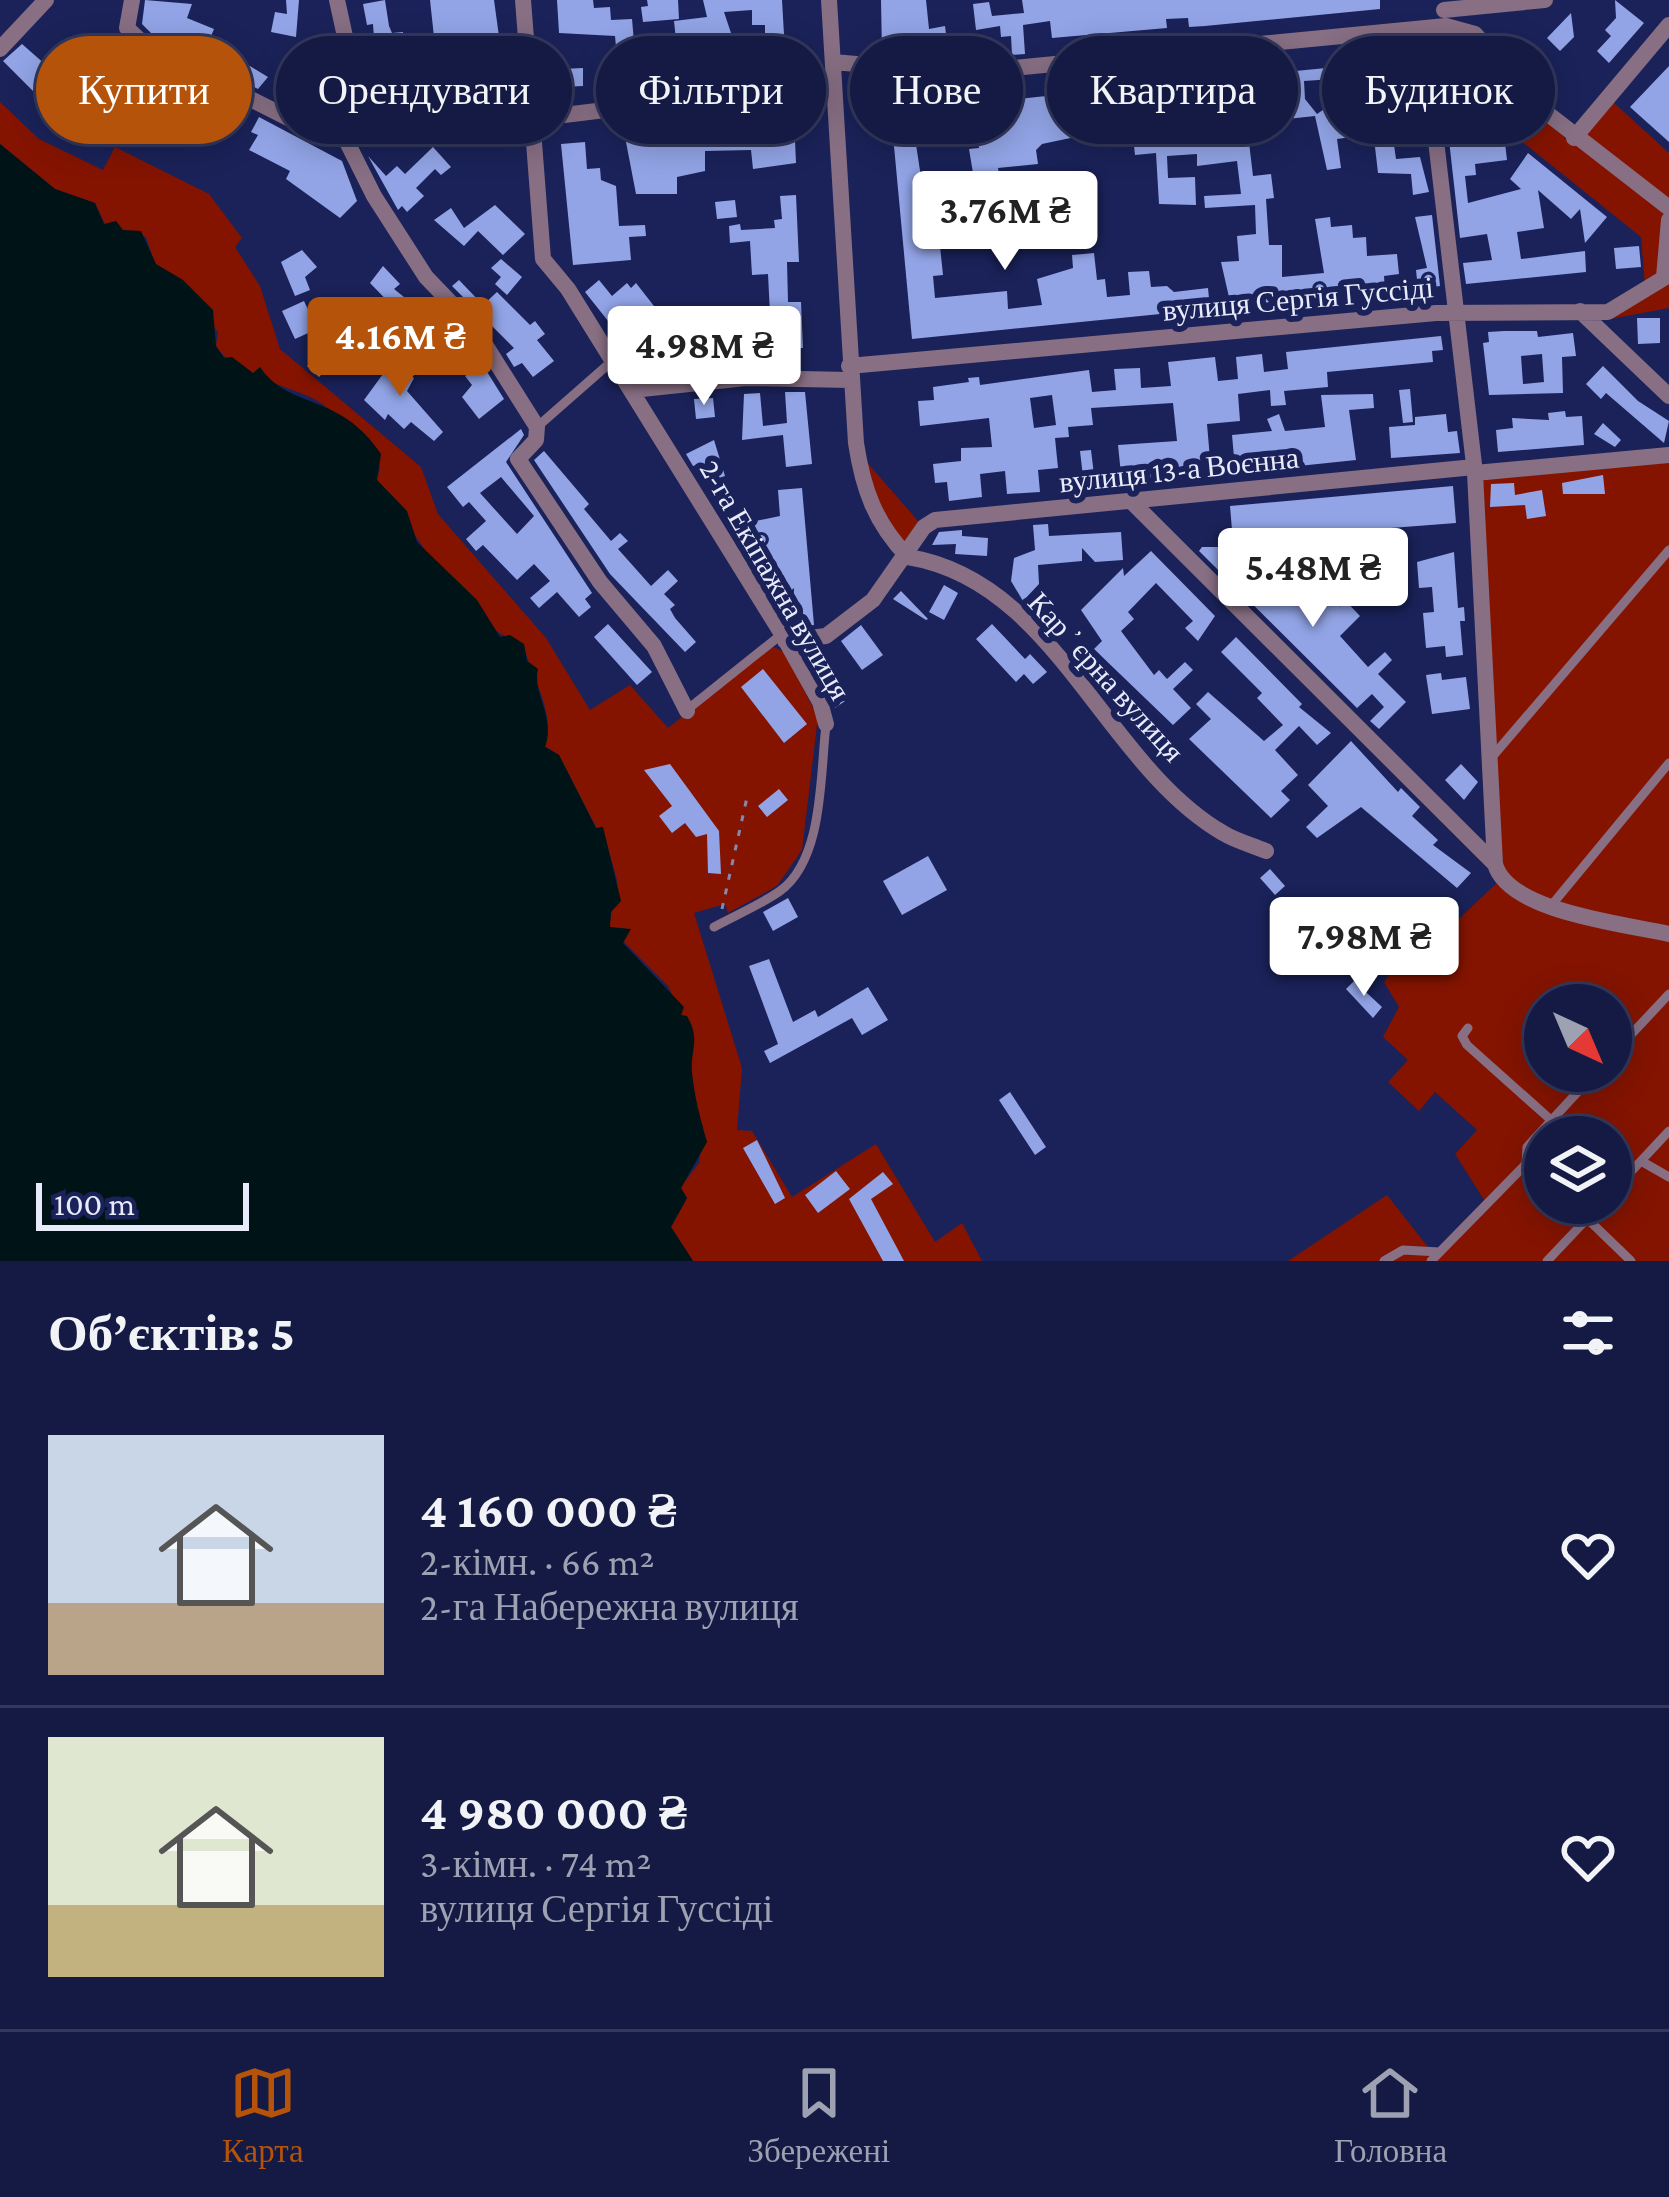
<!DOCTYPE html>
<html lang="uk">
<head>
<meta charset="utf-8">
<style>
	body { margin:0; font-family:"Crimson Pro",serif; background:#1d234a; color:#f1f3f6; height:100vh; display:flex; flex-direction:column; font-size:45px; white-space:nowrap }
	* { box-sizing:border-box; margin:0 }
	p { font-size:39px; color:#9da1b2 }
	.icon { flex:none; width:66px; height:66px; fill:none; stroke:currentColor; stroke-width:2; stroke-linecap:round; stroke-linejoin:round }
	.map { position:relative; height:1261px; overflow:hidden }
	.side { display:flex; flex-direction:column; background:#141a43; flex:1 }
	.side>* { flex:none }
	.hud { position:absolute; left:36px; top:36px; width:1599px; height:108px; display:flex; gap:24px }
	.needle { width:78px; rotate:136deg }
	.fabs { position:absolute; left:1524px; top:984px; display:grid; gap:24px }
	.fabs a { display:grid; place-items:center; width:108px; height:108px; border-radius:50%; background:#141a43; box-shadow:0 6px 30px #0003,0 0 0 3px #33385c; font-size:60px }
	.scale { position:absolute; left:36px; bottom:30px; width:213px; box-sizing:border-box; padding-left:12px; border:6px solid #e7ebfa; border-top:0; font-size:33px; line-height:42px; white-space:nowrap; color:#e7ebfa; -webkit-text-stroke:9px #1a2259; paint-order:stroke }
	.price { position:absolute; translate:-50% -102px; padding:0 27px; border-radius:12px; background:#fff; color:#222; font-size:39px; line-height:78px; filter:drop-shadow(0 3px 6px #0008) }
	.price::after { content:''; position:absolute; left:50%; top:72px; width:36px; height:27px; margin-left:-18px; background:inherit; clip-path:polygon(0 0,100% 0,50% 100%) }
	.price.selected { background:#b45309; color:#fff }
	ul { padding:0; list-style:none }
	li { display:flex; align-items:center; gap:36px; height:300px; padding:0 48px }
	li+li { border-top:3px solid #33385c }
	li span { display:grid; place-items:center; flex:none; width:336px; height:240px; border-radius:0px; color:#555 }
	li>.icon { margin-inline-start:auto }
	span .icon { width:144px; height:144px; fill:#fffc; stroke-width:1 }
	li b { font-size:51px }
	h2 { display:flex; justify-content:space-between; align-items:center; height:144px; padding:0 48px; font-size:51px }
	.pill { padding:0 42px; border-radius:54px; background:#141a43; box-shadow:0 6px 30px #0003,0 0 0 3px #33385c; font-size:42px; line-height:108px }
	.pill.selected { background:#b45309; color:#fff }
	.tab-bar { display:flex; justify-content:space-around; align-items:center; height:168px; border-top:3px solid #33385c; background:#141a43; font-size:33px; color:#9da1b2 }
	.tab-bar a { display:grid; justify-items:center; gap:6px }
	.tab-bar .selected { color:#b45309 }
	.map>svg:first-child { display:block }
</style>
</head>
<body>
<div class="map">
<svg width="1669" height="1261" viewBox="0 0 1669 1261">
	<rect width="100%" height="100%" fill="#1a2259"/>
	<!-- green -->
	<path fill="#841400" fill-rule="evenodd" d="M1440,37H1464L1475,43L1572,145L1612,101L1669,153V308L1610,319L1613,299L1630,296L1645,285L1641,237L1450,84H1433L1429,44Z
		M0,102L39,139L103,170L115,147L209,194L242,238L235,247L260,286L280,349L421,467L438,514L546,638L590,710L630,685L668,728L764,652L774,647L784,652L818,717L802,850L777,886L728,913L725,904L694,913L742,1068L737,1130L752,1131L792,1197L876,1144L935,1242L962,1223L982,1261H693L671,1227L687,1198L680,1188L699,1163L703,1127L696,1117L681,1013L668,986L609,927L617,880L602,827L597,829L559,755L545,746C556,710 531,679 524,645C465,627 413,527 377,480L380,467C362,447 338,411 314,399C284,383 238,379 216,346L218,332L155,264L146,237L105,224L95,203L55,189L0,144Z
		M1669,458V1261H1288L1387,1195L1428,1247L1441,1248L1486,1203L1455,1154L1477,1130L1435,1092L1419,1111L1388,1082L1408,1060L1383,1037L1399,1007L1384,982L1413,943L1443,934L1501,879L1481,480ZM1545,1005H1611V1071H1545ZM1545,1137H1611V1203H1545Z
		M864,459L919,522L916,535L902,542L888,529Z"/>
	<!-- water -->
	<path fill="#001317" d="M0,144L55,189L95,203L104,224L116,221L123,230L141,231L156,264L183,280L213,310L216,346L224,358L232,357L253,373L260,367C289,410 340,392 381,454L377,480L407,511L417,542L477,600L500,637L510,635L524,644L527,661L538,669C532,693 556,717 545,747L559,755L596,828L603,827L621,901L611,912L610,927L631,929L623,943L684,1007L681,1015L687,1016C701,1041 690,1049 692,1073C695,1099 700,1118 707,1142L681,1188L687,1198L671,1227L693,1261H0Z"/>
	<!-- building -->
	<path fill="#92a4e6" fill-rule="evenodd" d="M145,0L192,4L187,18L214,29L209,41L268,77L258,89L154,36L142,24Z
		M286,0H299L296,37L271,32L275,12L287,14Z
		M385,0L389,26L392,33L403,32L404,47H393L401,107L380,110L374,108L369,88L366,53L375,52L373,24L367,25L363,4Z
		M430,0H494L504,73L493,74L495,99L508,98L511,117L457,122L456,111L482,108L479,83L467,84L466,70L439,73L442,107L424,109L417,48L432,46L433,58L461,55L458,34L434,37Z
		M557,0H593L594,8L610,7L611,20L632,19L634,42L616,47L615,36L559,33Z
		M647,0H678L679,19L643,22L641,7L648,6Z
		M703,0H782L786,69L755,75V64H765V25H752V10L724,12L733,39L732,77L717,78V72L654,79L660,50L677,49L674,21L707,17Z
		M881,0H926L929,29L945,26L948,49L914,56L882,53Z
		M1022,0H1380V9L1205,26L1189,27L1188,18L1166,19L1167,28L1052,38L1050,21L1023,25L1025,54L1012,55L1011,36L1001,37L1000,26L976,30L973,4L989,2L992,16L1024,13Z
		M1615,0L1644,23L1609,63L1597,51L1611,36L1605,30L1616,18Z
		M1571,13L1574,37L1560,51L1547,38Z
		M1448,40L1472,49L1459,77H1444L1438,47Z
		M22,44L55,73L50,78L61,88L46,104L3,61Z
		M107,44L86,78L73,70Z
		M293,50L331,63L305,112L293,106L300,105L311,77L288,62Z
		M140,62L229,102L236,108L233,117L224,128L204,111L201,118L189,114L192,108L133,78Z
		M1387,62L1388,72L1414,69L1421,125L1402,127L1400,100L1362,104L1366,135L1337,139L1341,168L1327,170L1315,116L1278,120V132L1248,134L1253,176L1271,174L1274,198L1266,199L1269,245H1282V277L1324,273L1315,219L1330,217L1331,227L1352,225L1353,238L1366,237L1367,256L1397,254L1399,274L1384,276L1385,291L1231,306L1221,262L1239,261L1237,236L1256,234L1255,205L1205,208L1204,196L1241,194L1237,161L1197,166V154L1167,156L1168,178L1195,177L1196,205L1159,204L1156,153L1135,155L1133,136L1168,133L1166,111L1130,114L1131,124L1099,126V132L1042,144L1036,150L1038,164L998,168L1002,193L977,197L969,149L979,148L972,104L1074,93L1075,99L1084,98L1086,117L1111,114L1114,89ZM1333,79L1336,101L1317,114L1305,99L1304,81ZM1224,103L1226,128L1183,131L1181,107Z
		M1669,66V142L1630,107Z
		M583,68V86L562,87V69Z
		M337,89L344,99L327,123L306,112Z
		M1469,103L1504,134L1507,160L1475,164L1476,175L1465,176L1468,203L1521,189L1510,179L1528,153L1607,217L1585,243L1580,209L1571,219L1538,190L1544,228L1517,232L1521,259L1585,251L1586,272L1466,284L1463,263L1492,260L1487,234L1460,238L1449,140L1475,137L1455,120Z
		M101,107L113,113L105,131L92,126Z
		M911,112L921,177L935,175L938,201H946L948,220L927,222L929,247L940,246L943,275L933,276L935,298L1007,291L1008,309L1042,305L1037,279L1073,268L1072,255L1094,253L1097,280L1105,279L1107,297L1130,295L1128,272L1149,271L1151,287L1167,286L1174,292L1208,288L1210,309L912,339L891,114Z
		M259,117L342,161L357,201L340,218L286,179L290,171L249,150L258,135L251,132Z
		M794,118L796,163L753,169L751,150L705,151V171L677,177V194H636L626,142L648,140L654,130Z
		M585,142L587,169L600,168L601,180L616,186L619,226L645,225L646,236L629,237L631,260L573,265L561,144Z
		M1394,145L1396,159L1420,157L1429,192L1413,195L1411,174L1378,173L1375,147Z
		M433,147L451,167L441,175L435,169L416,188L424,196L407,212L402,206L398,210L368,156L386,176L397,166L405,174Z
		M796,195L799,262H787L788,302H801L803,348L755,349L757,315L770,314L768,274L752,275L750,241L730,243L729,226L740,224L741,230L775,228L774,220L782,219L780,196Z
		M735,200L737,217L717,219L715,202Z
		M495,205L525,234L503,255L478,231L464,246L434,220L451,208L464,228Z
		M1432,215L1440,286L1418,289L1416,270L1427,268L1415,217Z
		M1639,246L1641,267L1616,269L1614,248Z
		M302,250L317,267L305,277L310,290L295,296L281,262Z
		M501,259L522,277L507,295L495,284L501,277L491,268Z
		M383,266L400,284L394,289L414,305L403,317L370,283Z
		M459,280L483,305L497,292L530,325L535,321L545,334L537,340L554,361L533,377L522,363L514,367L506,354L514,348L452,286Z
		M599,280L612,296L627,283L631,288L636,283L661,315H669L679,356L652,358L650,309L620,336L585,292Z
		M304,301L317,329L295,339L282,311Z
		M363,306L389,330L377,342L381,346L369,357L363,351L347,367L338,357L319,377L307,366Z
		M424,312L445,334L454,325L464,335L504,399L479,419L462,397L472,385L465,376L470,372L416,325Z
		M1637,318H1660V343L1638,344Z
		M714,323L716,354L701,355L699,324Z
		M1504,331H1537L1538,337L1573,333L1576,356L1562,357L1563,393L1489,395L1483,343L1489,342L1488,332ZM1542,354L1544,382L1523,384L1521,356Z
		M1441,336L1443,350L1432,351L1433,362L1327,372L1328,387L1284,391L1286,405L1271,406L1270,390L1238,394L1240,421L1207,424L1210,459L1234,457L1232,435L1272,431L1267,419L1279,414L1285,431L1325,427L1321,395L1373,394L1374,408L1349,410L1356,460L1173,479L1174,484H1122L1118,445L1177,441L1173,403L1091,408L1093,425L1068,427L1069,437L1055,438L1058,468L1038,470L1040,492L1007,494L1005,471L980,474L982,497L949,501L947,482L935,483L933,464L961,461V448L992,447L989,418L920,426L918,401L934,400L933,387L969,382L968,378L979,377L980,385L1089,370L1092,392L1116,390L1114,369L1140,368L1141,388L1171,386L1168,362L1215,357L1218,381L1238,379L1236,357L1262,354L1264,372L1288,369L1286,352ZM1052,395L1056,425L1034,428L1030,398Z
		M399,352L410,358L401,371L414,378L407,391L443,432L434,441L411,422L404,429L388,414L385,420L364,400Z
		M1603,366L1638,401L1669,421L1664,443L1606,393L1601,399L1586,384Z
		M1410,389L1413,422L1403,423L1399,390Z
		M785,392H805L812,464L786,467L783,435L742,440L744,394L760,393L763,426L787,423Z
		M713,398L715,417L696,419L694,399Z
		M1565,411L1566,417L1582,416L1584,445L1498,452L1496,430L1513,428L1512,418L1549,420L1548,413Z
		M1446,414L1448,432L1457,431L1460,453L1391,458L1389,427L1415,425V417Z
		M1603,423L1621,440L1615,447L1594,434Z
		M521,429L524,435L506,462L592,593L585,599L591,607L579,617L557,592L539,608L530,598L550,581L534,564L517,580L483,545L476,551L466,539L486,521L469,502L463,507L447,487ZM501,477L534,516L517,534L480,493Z
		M714,440L725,476L706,482L701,464L693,466L686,454Z
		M1091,450L1095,483L1084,485L1080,451Z
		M544,451L589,504L584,509L611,541L620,533L628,541L618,549L651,586L668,570L678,581L664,594L675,605L670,609L675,618L696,642L685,652L610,574L534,460Z
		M1603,475L1605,494H1563L1562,483Z
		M1514,483L1515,495L1542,490L1546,516L1527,519L1525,505L1490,507L1491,484Z
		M1453,486L1456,523L1391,528L1393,578L1338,584L1335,557L1310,560L1308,536L1301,534L1233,542L1230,506Z
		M802,488L814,625L793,627L794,588L777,603L752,541L740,542L736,525L780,516L778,490Z
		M1048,524L1049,536L1121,532L1123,560L1095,562L1082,548V561L1038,565L1039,584L1023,601L1011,581L1014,558L1035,550L1033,525Z
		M962,530V536L988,538L987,556L955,554L956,544L932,545L939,532Z
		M1202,547H1222L1248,573L1262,559L1297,593L1313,578L1340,607L1339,594L1360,616L1340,636L1368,667L1385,652L1392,660L1378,674L1406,702L1379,729L1370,721L1384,707L1372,694L1357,708L1199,551Z
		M1151,551L1215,616L1198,641L1185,628L1193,621L1156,583L1128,612L1134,619L1121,631L1154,675L1159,670L1167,679L1185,662L1193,670L1173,689L1191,708L1173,725L1094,649L1102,641L1081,610L1123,568L1124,576Z
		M1454,552L1458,608L1464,607L1465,621H1460L1463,655L1446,657L1445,646L1426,648L1423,613L1434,612L1432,587L1419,588L1417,562Z
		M944,585L958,593L944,620L929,612Z
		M901,591L928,619L926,620L893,599Z
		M608,624L652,672L637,685L594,637Z
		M992,624L1025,659L1030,654L1047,672L1033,684L1024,674L1016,682L976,639Z
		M861,625L883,655L862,670L841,641Z
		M1236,637L1302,704L1299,707L1331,733L1317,745L1299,726L1275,750L1298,775L1281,791L1290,800L1271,818L1189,739L1211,719L1196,704L1208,692L1264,741L1283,725L1257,698L1262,693L1221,652Z
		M763,669L807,724L784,743L741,687Z
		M827,669L848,699L835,708L819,675Z
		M1441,673L1442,680L1466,677L1470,709L1432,714L1426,675Z
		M1351,741L1398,792L1401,788L1420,807L1412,816L1438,840L1433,845L1471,873L1457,888L1361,807L1317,838L1306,827L1328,806L1308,785Z
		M670,764L719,831L721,874L708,873L707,834L696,837L685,823L672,833L659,816L672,806L644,770Z
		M1461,764L1478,782L1464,800L1445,780Z
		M779,789L788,800L767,817L758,806Z
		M928,856L947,890L902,915L883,881Z
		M1270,869L1285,886L1275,895L1260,878Z
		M788,898L798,917L773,931L763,912Z
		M769,959L793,1022L815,1010L818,1017L868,987L888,1020L862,1035L852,1018L770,1063L764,1051L778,1044L749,966Z
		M1354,981L1382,1007L1373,1018L1346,989Z
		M1010,1092L1046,1147L1035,1155L999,1100Z
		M757,1140L785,1198L775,1204L743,1148Z
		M836,1171L850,1189L818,1213L805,1195Z
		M883,1172L893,1184L871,1199L904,1261H883L849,1199Z"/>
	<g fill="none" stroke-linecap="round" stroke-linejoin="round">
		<!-- path -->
		<path stroke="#848aac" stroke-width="3" stroke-dasharray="6 9" stroke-linecap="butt" d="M722,909L748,793"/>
		<!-- service -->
		<path stroke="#886f84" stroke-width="9" d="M537,427L611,362
			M688,709L782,634
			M1492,757L1669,550
			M1550,907L1669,763
			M714,927C736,915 760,905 780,891C824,859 820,774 826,725
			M1468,1028L1462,1036L1467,1045L1551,1120
			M1611,1056L1669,994
			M1641,1161L1669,1177
			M1526,1164L1545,1180
			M1611,1193L1669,1131
			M1571,1203L1631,1261
			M1384,1261L1403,1250L1439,1252
			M1431,1261L1526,1164L1527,1147L1597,1071
			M1547,1261L1602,1203"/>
		<!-- minor -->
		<path stroke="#886f84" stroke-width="16" d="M132,0L127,28L147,47L324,136H344L374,196L426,277L474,327L537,427L536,440L518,459L600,582L654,646L687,711
			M337,0L363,119
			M523,0L543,259L568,289L782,634L820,702L826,724
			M829,0L856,443C863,489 875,523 908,557
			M1444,10L1545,0
			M1423,30L1475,473L1495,864
			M0,49L46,0
			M833,62L880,66L910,78L1446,26L1475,34L1543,110L1669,208
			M363,119C431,134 482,148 548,117L832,82
			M1574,138L1669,25
			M1664,277L1669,220
			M1580,311L1669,396
			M849,366L1436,313L1608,312L1669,275
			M632,390L746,378L850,380
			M1475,473L1669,455
			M1134,504L1495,864C1508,912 1626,924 1669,934
			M908,557C1056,581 1103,763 1223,833C1236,841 1252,845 1266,851
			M785,641L826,636L873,600L924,527L935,520L1474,467"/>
	</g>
	<g text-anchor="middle" stroke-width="12" stroke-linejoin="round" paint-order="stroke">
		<!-- street labels -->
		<g font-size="30" fill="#e7ebfa" stroke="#1a2259">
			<text transform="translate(1298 299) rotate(-5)" y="10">вулиця Сергія Гуссіді</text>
			<text transform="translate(1179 470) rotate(-6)" y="10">вулиця 13-а Воєнна</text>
			<text transform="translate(775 580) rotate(60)" y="10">2-га Екіпажна вулиця</text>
			<text transform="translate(1106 677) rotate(48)" y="10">Карʼєрна вулиця</text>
		</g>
	</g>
</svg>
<div class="fabs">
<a><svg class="needle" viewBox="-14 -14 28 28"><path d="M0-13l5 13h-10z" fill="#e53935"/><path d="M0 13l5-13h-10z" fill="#9da1b2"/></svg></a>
<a><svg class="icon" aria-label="layers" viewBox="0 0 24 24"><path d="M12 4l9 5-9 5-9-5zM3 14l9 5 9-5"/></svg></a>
</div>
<div class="scale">100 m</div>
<b class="price" style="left:1005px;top:273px">3.76M ₴</b>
<b class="price selected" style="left:400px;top:399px">4.16M ₴</b>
<b class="price" style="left:704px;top:408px">4.98M ₴</b>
<b class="price" style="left:1313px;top:630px">5.48M ₴</b>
<b class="price" style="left:1364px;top:999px">7.98M ₴</b>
<div class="hud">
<a class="pill selected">Купити</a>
<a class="pill">Орендувати</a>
<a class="pill">Фільтри</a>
<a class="pill">Нове</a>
<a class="pill">Квартира</a>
<a class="pill">Будинок</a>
</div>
</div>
<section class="side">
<h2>Об’єктів: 5<svg class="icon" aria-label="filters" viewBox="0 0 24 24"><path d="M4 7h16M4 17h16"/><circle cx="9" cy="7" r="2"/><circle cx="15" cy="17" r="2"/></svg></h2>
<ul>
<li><span style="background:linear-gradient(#c9d6e8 70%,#b9a48a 0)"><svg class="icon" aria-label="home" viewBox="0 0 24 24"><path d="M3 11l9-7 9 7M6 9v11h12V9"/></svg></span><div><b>4 160 000 ₴</b><p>2-кімн. · 66 m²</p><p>2-га Набережна вулиця</p></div><svg class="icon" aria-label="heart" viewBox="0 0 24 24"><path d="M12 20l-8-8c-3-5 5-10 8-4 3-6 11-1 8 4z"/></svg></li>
<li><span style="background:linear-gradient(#dfe7d0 70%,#c2b280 0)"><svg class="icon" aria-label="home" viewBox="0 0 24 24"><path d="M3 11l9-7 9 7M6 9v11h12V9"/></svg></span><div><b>4 980 000 ₴</b><p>3-кімн. · 74 m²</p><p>вулиця Сергія Гуссіді</p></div><svg class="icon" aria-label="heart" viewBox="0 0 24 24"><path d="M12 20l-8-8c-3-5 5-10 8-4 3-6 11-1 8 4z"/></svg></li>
</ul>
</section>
<nav class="tab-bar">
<a class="selected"><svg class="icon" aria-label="map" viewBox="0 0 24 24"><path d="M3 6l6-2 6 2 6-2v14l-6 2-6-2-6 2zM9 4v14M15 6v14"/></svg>Карта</a>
<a><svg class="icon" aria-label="saved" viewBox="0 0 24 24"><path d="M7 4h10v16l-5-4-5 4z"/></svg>Збережені</a>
<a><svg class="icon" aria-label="home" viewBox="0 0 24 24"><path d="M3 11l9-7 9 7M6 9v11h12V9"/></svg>Головна</a>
</nav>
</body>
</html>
